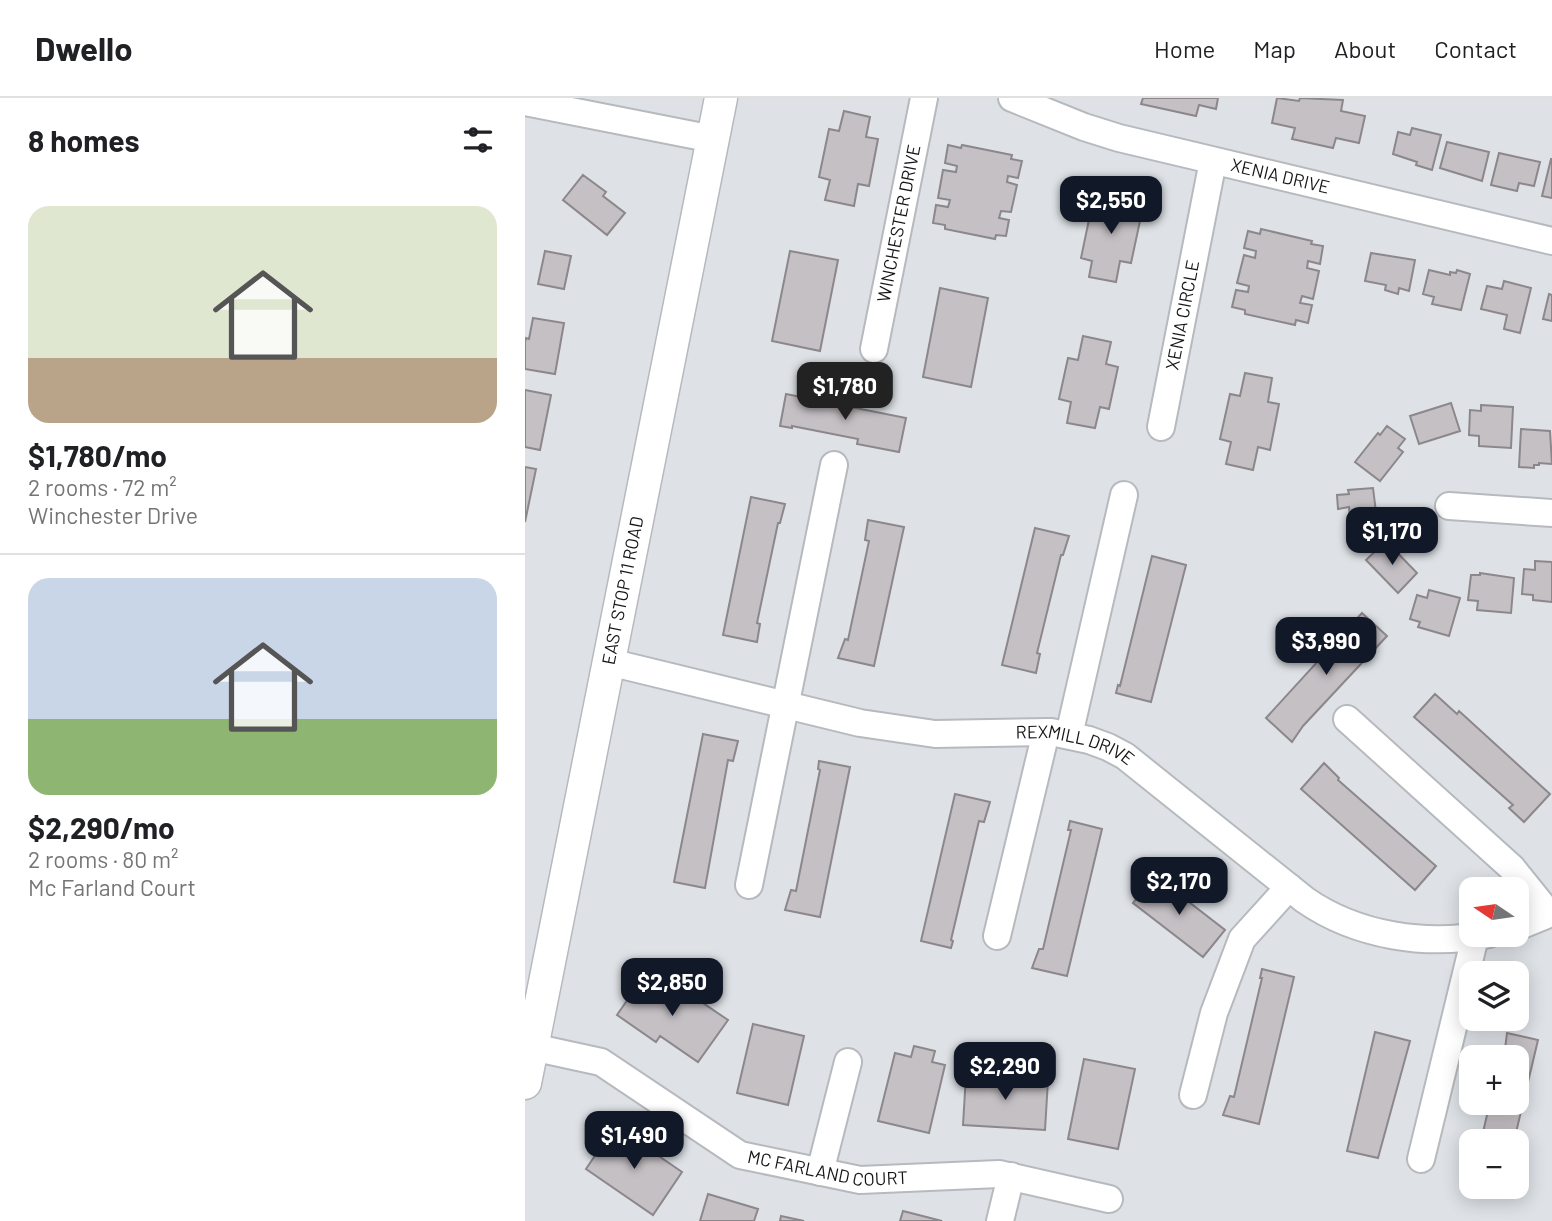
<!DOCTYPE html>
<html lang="en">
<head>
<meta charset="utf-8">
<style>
	body { margin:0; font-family:Barlow,sans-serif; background:#f6f6f6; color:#202124; height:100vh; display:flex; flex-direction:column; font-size:26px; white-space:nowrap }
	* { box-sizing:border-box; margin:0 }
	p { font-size:23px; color:#757577 }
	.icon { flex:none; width:38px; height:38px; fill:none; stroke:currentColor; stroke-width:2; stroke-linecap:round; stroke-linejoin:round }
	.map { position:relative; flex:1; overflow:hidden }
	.details { display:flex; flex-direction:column; background:#fff; width:525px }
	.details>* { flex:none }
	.needle { width:46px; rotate:283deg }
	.tools { position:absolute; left:934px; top:779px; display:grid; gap:14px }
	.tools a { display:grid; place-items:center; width:70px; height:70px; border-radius:14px; background:#fff; box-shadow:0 4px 18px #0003; font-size:35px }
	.price { position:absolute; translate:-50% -60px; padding:0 16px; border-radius:14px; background:#111827; color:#fff; font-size:23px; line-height:46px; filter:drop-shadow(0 2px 4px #0008) }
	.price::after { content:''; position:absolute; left:50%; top:42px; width:21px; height:16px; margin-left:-10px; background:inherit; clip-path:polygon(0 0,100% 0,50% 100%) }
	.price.selected { background:#222; color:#fff }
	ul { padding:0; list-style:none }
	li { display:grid; align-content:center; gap:14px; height:371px; padding:0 28px }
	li+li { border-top:2px solid #e0e0e0 }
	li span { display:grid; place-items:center; height:217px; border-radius:21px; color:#555 }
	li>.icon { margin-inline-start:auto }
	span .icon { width:126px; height:126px; fill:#fffc; stroke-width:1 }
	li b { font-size:30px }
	h2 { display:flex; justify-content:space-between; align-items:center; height:84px; padding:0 28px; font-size:30px }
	header { display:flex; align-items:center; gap:42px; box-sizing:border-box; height:98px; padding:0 35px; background:#fff; border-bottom:2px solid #e0e0e0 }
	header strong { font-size:33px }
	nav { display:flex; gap:38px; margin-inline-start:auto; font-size:24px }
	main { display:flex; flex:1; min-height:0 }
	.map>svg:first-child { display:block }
</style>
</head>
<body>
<header>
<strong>Dwello</strong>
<nav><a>Home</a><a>Map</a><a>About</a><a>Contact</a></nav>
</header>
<main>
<section class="details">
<h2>8 homes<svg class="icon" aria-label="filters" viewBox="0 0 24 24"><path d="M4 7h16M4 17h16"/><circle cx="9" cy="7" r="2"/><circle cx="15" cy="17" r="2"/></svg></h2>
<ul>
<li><span style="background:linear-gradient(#dfe7d0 70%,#b9a48a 0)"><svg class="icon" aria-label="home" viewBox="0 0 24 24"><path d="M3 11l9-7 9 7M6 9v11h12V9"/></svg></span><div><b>$1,780/mo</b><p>2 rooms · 72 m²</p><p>Winchester Drive</p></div></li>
<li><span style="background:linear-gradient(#c9d6e8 65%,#8fb573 0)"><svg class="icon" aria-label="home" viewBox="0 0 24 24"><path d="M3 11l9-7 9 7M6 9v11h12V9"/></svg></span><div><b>$2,290/mo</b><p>2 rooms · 80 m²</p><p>Mc Farland Court</p></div></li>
</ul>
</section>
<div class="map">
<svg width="1027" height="1123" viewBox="0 0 1027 1123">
	<rect width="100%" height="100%" fill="#dee2e6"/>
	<!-- building -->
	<path fill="#c5c0c4" stroke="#8c878b" stroke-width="2" d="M618,0H693L691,11L674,7L671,18L616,6Z
		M752,0L774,3L775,0L818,2L816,13L840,18L834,45L811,40L808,50L767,41L770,30L747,25Z
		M319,13L345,19L341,39L353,41L344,88L333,86L329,108L300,102L305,82L294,79L304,31L314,33Z
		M887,30L916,37L907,72L891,67L892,64L868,56L873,34L885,37Z
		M922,44L964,54L957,83L915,70Z
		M423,47L436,50L437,47L487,57L486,61L497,63L493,80L483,78L482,84L492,87L486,114L476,113L474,120L484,122L481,138L471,137L470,141L420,131V127L408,125L411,107L423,109L425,102L413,100L418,72L431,74L432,68L420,65Z
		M974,55L1015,64L1009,88L994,85L992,93L966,87Z
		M1026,61H1027V100L1017,98Z
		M58,77L81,94L78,98L100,115L82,137L38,102Z
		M580,92L608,97L603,120L615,123L606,165L595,163L591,184L564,179L567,163L556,160L566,112L576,114Z
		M736,131L787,143L786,146L798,148L795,166L783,163L782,170L794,173L788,201L777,198L775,205L787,207L783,225L771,222L770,227L720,216V212L707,209L711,192L723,194L724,188L712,185L719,157L730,160L731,153L719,150L723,133L735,136Z
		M20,153L46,158L39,191L13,186Z
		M265,153L313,162L295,253L247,243Z
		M846,155L890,162L884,193L874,190L873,196L860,192L861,187L840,183Z
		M904,172L925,177V174L931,175L932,172L945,176L936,212L907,206L909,199L898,196Z
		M979,183L1006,190L995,235L979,231L982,217L956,211L962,188L977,191Z
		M415,190L463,200L446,289L398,279Z
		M1024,196L1027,197V223L1018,221Z
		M8,220L39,225L30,276L0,271V244L1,240L4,241Z
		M558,238L586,244L581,266L593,269L584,311L575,309L570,330L542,325L546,304L534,301L543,260L553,262Z
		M720,275L747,280L743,304L754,306L745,352L733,349L728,372L701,366L706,344L695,341L705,296L715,298Z
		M0,292L26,297L15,352L0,349Z
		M261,296L381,320L374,354L332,346L333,341L267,328V330L255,328Z
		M926,305L935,333L894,346L885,318Z
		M956,307L988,309L986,350L954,348V338L944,337L945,312L956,313Z
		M862,328L880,341L873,350L878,354L855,383L830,364L853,335L855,337Z
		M996,331L1025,333L1027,366L1014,365V367H1009V370L994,369Z
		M0,369L11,371L0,424Z
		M848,390L854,438L827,440L824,409L813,411L812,397L824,396L823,392Z
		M226,399L260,406L255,425H253L232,525L235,526L232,544L198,537Z
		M343,422L379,429L349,568L313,560L320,541L323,542L344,443L340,442Z
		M510,430L544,438L538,457H536L512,555L515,556L511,575L477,567Z
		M861,443L892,475L873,495L841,462Z
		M627,458L661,467L626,604L591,595L593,587L595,588Z
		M1010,463L1027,464V504L1008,502V497L997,496L999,471L1010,472Z
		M955,475L989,480L986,515L952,512L953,503L943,502L946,477H955Z
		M904,492L935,500L924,538L893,529L895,524L885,521L892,497L902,500Z
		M837,515L862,538L778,628L767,644L741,620Z
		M910,596L932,616L934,613L1025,696L999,724L984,710L988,707L889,619Z
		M178,636L213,643L208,663L203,662L180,790L149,784Z
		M294,663L325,669L295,819L260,812L266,792L271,793L295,672L293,671Z
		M799,665L814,680L813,682L911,768L890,792L776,691Z
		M430,696L465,704L459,724L454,723L426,842L428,843L426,850L396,843Z
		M545,723L577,731L542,878L507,870L514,851H518L546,732H543Z
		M628,780L640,790L642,787L700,832L678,859L608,805Z
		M737,871L769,879L734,1026L698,1017L705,998L709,999L737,880H735Z
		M121,875L159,901L163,895L203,922L173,964L135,938L131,944L92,917Z
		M228,926L279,938L263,1007L212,995Z
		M850,934L885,943L853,1060L822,1053Z
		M982,935L1013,942L989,1043H956L965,1004H992V959H979Z
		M389,948L410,953L407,964L420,967L404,1035L353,1023L370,955L386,959Z
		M559,961L610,971L593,1051L543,1041Z
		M441,977L523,982L520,1032L438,1027Z
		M90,1028L157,1074L128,1117L61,1071Z
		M183,1096L233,1111L229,1123H175Z
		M378,1113L417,1123H375Z
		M256,1118L279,1123H255Z"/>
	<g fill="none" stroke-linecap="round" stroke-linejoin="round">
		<defs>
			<g id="minor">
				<path id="s1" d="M487,0L559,29L594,40L1027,143"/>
				<path d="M0,4L188,41"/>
				<path id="s2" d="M349,251L399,0"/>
				<path id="s3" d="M636,329L688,63"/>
				<path d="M924,408L1027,415"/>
				<path id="s4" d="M84,564L335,625L410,636L526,634L564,642L583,649L600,658L780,802C832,838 902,849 964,836"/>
				<path d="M822,621L987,770L1024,816L992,829"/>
				<path d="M544,637L599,397"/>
				<path d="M224,787L309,367"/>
				<path d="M472,838L521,634"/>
				<path id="s5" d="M7,949L76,964L215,1057L335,1082L474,1076L584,1101"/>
				<path d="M668,997L689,915L717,841L764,789"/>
				<path d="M896,1061L950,839"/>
				<path d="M295,1074L323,964"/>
				<path d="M475,1123L486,1078"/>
			</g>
			<g id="major">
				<path id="s6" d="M0,985L196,0"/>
			</g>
		</defs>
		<!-- minor casing -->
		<use href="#minor" stroke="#b6babe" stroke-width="30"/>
		<!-- major casing -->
		<use href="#major" stroke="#b6babe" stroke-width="35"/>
		<!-- minor -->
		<use href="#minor" stroke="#fff" stroke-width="26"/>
		<!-- major -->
		<use href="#major" stroke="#fff" stroke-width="32"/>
	</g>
	<g text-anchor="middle" stroke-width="6" stroke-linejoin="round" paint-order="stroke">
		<!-- street labels -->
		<g font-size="18" fill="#141517" stroke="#ebeff4">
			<text dy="6" stroke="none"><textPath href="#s1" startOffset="280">XENIA DRIVE</textPath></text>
			<text dy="6" stroke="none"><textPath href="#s2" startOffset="128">WINCHESTER DRIVE</textPath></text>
			<text dy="6" stroke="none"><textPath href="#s3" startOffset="114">XENIA CIRCLE</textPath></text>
			<text dy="6" stroke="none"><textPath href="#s6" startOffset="502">EAST STOP 11 ROAD</textPath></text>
			<text dy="6" stroke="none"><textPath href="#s4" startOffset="476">REXMILL DRIVE</textPath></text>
			<text dy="6" stroke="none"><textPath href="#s5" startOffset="327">MC FARLAND COURT</textPath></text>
		</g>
	</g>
</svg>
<div class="tools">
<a><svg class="needle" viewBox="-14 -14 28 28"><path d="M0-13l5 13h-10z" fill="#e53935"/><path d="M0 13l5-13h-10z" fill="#757577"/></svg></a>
<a><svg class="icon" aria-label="layers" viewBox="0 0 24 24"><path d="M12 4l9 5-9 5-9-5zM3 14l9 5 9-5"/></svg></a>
<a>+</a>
<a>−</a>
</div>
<b class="price" style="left:586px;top:138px">$2,550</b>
<b class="price selected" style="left:320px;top:324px">$1,780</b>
<b class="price" style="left:867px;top:469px">$1,170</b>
<b class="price" style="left:801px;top:579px">$3,990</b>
<b class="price" style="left:654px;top:819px">$2,170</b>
<b class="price" style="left:147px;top:920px">$2,850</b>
<b class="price" style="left:480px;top:1004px">$2,290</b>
<b class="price" style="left:109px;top:1073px">$1,490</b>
</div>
</main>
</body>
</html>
